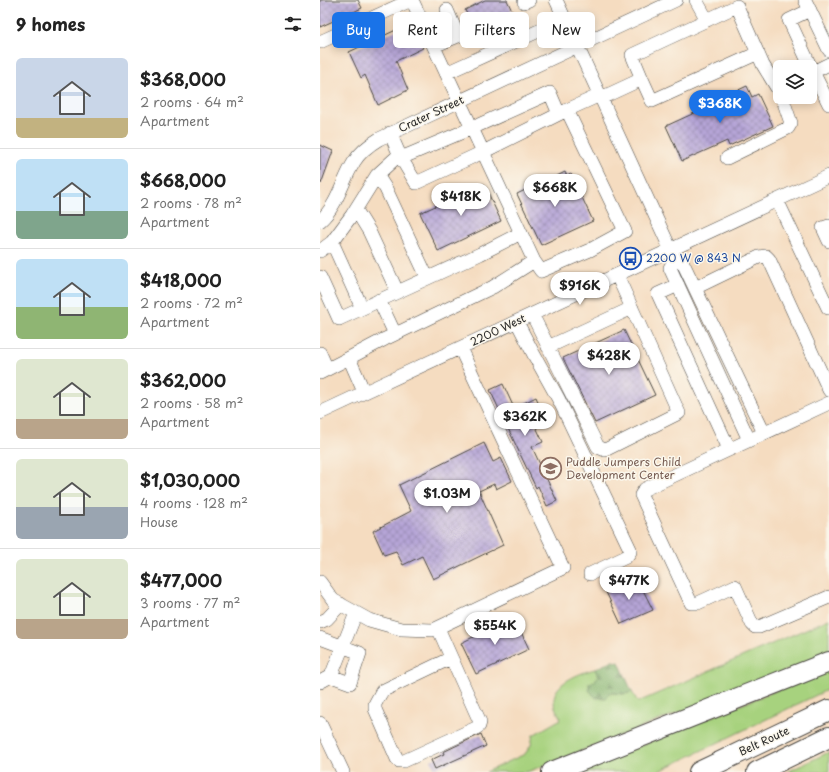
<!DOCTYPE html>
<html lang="en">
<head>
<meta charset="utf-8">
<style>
	body { margin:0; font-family:"Playpen Sans",sans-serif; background:#f2f2f2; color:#222; height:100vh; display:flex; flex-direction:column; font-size:15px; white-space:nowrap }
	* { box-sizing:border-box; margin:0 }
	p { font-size:13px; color:#767676 }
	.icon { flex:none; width:22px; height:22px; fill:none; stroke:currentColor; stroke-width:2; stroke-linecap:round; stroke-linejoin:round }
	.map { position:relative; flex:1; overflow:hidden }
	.sheet { display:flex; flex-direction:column; background:#fff; width:320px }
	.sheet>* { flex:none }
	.banner { position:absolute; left:12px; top:12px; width:380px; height:36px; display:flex; gap:8px }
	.tools { position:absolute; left:453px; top:60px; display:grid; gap:8px }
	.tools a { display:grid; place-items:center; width:44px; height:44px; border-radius:6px; background:#fff; box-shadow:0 2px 10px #0003; font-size:20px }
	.price { position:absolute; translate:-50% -34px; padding:0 9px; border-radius:14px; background:#fff; color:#222; font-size:13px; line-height:26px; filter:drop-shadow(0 1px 2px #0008) }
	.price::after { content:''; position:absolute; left:50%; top:24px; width:12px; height:9px; margin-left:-6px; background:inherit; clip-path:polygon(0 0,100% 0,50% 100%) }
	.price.on { background:#1a73e8; color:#fff }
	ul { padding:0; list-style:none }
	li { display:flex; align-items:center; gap:12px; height:100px; padding:0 16px }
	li+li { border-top:1px solid #e0e0e0 }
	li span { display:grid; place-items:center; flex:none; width:112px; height:80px; border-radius:6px; color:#555 }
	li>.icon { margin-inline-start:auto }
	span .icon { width:48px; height:48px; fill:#fffc; stroke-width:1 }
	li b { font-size:17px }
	h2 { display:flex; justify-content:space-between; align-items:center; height:48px; padding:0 16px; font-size:17px }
	.chip { padding:0 14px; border-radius:6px; background:#fff; box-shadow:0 2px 10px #0003; font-size:14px; line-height:36px }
	.chip.on { background:#1a73e8; color:#fff }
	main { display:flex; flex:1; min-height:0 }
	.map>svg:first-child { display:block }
</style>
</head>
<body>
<main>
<section class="sheet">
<h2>9 homes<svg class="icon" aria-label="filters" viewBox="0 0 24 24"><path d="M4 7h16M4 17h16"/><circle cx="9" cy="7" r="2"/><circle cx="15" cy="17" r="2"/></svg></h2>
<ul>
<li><span style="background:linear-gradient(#c9d6e8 75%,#c2b280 0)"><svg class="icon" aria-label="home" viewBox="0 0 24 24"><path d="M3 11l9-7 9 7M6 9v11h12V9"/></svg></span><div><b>$368,000</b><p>2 rooms · 64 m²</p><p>Apartment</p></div></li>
<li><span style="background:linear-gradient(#bfe0f5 65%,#7fa58c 0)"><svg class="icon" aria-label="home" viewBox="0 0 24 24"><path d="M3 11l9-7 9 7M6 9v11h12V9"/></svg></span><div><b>$668,000</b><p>2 rooms · 78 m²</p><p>Apartment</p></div></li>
<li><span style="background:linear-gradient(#bfe0f5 60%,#8fb573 0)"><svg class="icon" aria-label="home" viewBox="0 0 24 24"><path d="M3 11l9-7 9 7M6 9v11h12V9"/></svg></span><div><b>$418,000</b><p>2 rooms · 72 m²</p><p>Apartment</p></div></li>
<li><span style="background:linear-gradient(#dfe7d0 75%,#b9a48a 0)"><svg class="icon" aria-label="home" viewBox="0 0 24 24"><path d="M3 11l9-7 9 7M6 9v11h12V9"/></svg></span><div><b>$362,000</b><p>2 rooms · 58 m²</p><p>Apartment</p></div></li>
<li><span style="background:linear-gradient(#dfe7d0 60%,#9aa5b1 0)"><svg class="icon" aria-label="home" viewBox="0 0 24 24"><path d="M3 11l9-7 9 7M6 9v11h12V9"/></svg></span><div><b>$1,030,000</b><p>4 rooms · 128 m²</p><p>House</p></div></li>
<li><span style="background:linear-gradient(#dfe7d0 75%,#b9a48a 0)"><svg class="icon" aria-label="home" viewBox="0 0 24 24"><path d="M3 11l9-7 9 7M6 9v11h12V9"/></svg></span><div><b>$477,000</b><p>3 rooms · 77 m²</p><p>Apartment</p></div></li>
</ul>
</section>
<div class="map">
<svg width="509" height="772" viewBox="0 0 509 772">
	<defs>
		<pattern id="forest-firs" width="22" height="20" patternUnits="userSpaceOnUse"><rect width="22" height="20" fill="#85b46d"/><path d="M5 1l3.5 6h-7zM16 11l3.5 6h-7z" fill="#6d935a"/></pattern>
		<pattern id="building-cross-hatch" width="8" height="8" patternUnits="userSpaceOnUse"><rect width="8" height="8" fill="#b6a5d7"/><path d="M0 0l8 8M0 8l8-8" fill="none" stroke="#9487af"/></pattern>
	</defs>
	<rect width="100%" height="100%" fill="#fbf7ec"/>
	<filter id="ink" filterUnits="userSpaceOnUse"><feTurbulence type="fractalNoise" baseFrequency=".025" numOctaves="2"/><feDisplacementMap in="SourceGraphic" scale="8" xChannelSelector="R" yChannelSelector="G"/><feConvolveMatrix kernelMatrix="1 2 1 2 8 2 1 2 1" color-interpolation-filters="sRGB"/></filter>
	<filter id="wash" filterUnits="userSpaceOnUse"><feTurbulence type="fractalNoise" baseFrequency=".012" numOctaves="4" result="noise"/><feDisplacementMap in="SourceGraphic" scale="16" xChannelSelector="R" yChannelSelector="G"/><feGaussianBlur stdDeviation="0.9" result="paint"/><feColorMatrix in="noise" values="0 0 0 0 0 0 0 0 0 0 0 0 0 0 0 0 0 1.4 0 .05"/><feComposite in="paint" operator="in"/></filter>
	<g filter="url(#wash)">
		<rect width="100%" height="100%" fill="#f5dcc0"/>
		<!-- grass -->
		<path fill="#a7d27e" stroke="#697e54" d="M509,619V654L207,772H166L205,754L211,745L213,735L241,719C239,714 234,708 234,702C232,683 260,673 275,669L278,676L275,681L289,693C300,692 300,696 312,692L318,702Z
			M509,669V689L337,772H256Z
			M509,752V772H467Z"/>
		<!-- forest -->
		<path fill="url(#forest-firs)" stroke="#58704c" d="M292,661L299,662L312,692C300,696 300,692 289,693L286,698H276L269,690V683L275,681L278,676L275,669Z"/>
		<g id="blocks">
			<!-- building -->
			<path fill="url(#building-cross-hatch)" d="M0,0H38L42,8L0,27Z
				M165,0H187L197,22L159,40L145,10Z
				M91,23L103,48L76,61L88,90L58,105L45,75L41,78L29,52Z
				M427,86L432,97L438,94L453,126L409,146L407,141L362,161L346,126L381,110L380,108Z
				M0,145L13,151L1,184L0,183Z
				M245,172L247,176L251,174L273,221L221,245L197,194L232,177L233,178Z
				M164,184L181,221L118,251L100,213Z
				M304,330L335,395L275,423L243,358Z
				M183,384L194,408L216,397L222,411L211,416L223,442L212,447L237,501L227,506L218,486L216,488L170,390Z
				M164,443L173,462L181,458L192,481L176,489L174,484L159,491L183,545L113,579L102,556L83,565L76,551L64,555L53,531L91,511L79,485Z
				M317,578L333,610L301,624L286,592L295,588L294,585L302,581L304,584Z
				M194,617L209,649L156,674L141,643Z
				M161,734L166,746L115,769L111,760L124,754L123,752Z"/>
		</g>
	</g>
	<g filter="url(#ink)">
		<use href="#blocks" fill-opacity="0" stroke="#494641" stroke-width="1"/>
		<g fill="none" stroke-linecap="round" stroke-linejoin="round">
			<defs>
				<path id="minor" d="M92,0L214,261
					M236,0L355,259L363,263L444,433
					M376,0L387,20
					M485,0L509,50
					M204,2L209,0
					M490,10L469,20L493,72
					M0,42L91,0
					M114,46L138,36L127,10
					M509,64L493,72L509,104
					M126,73L245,19
					M322,79L332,101L438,53
					M281,98L322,79L312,55L417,6L443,65L460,93
					M70,133L81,158L152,128L230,93L239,114L247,110
					M81,158L96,183L163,152L239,114
					M407,158L468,128L471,123L462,97
					M57,175L66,189L107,277
					M457,200L508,308
					M36,210L49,231L77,291
					M0,221C18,205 22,181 34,162C40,152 49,145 59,139L356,0
					M509,226L503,228L509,241
					M12,242L42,308
					M0,251L12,242L32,215L57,175L80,154
					M355,259L350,268L429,440
					M0,277L19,319L160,254L201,233
					M358,285L338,294L409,449
					M375,288L439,257L446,256L449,259L509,390
					M59,300L75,334
					M212,314L278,447L285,450L359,413L297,275
					M197,322L213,353L239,400L310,549V552L306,557L270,574
					M228,347L312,308
					M0,353L7,369
					M29,358L65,339L173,287L214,261L221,271L270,250L305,231L247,110L280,95
					M0,373L29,358L44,392
					M509,403L325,489L321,495L371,603H378L415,586L432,624L435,627H439L509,597
					M0,413L509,176
					M0,582L13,600L49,620L81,629L113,630L243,568L140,348
					M0,622L7,619L21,604
					M118,628L160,722L159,726L156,728L84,761H79L77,759L55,709V704L62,691L131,658
					M0,638L40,653L30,683L11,676L0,682
					M11,676L36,613
					M0,723L23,772"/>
				<path id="highway" d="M232,772L509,662
					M379,772L509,710
					M437,772L509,737"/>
			</defs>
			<!-- minor casing -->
			<use href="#minor" stroke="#494641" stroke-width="14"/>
			<!-- highway casing -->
			<use href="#highway" stroke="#494641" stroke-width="22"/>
			<!-- minor -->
			<use href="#minor" stroke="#fff" stroke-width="13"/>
			<!-- highway -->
			<use href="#highway" stroke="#fff" stroke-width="20"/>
		</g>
	</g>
	<!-- icons -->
	<defs>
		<symbol id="bus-ring" viewBox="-11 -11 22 22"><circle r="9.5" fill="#fbf7ec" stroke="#1a4fb4" stroke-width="1.5"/><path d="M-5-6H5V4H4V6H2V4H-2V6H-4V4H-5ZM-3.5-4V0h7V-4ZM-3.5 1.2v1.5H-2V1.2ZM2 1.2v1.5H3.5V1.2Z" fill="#1a4fb4"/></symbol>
		<symbol id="school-ring" viewBox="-11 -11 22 22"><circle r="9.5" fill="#fbf7ec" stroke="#8d6e63" stroke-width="1.5"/><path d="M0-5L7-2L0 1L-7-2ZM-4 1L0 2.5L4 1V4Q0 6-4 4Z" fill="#8d6e63"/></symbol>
	</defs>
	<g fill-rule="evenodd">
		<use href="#bus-ring" x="298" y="246" width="25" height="25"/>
		<use href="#school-ring" x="218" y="456" width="25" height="25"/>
	</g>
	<g text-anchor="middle" stroke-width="3" stroke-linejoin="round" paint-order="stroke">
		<!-- street labels -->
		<g font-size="11" fill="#2b2b2b" stroke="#fbf7ec">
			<text transform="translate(111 114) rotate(-25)" y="4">Crater Street</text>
			<text transform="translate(178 330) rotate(-25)" y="4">2200 West</text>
			<text transform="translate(444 741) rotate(-25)" y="4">Belt Route</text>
		</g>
		<!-- transit labels -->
		<g font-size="11" fill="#164399" stroke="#fbf7ec" text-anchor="start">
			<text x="326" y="262">2200 W @ 843 N</text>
		</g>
		<!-- education labels -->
		<g font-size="11" fill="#785e54" stroke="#fbf7ec" text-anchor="start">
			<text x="246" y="466">Puddle Jumpers Child<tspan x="246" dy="13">Development Center</tspan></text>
		</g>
	</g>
</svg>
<div class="tools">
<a><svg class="icon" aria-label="layers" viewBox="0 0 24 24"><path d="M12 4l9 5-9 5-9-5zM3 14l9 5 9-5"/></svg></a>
</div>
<b class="price on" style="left:400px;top:124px">$368K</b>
<b class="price" style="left:235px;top:208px">$668K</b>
<b class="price" style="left:141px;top:217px">$418K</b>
<b class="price" style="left:260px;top:306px">$916K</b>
<b class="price" style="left:289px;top:376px">$428K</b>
<b class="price" style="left:205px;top:437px">$362K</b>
<b class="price" style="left:127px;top:514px">$1.03M</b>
<b class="price" style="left:309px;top:601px">$477K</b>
<b class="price" style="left:175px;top:646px">$554K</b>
<div class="banner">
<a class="chip on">Buy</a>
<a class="chip">Rent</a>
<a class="chip">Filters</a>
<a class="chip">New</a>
</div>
</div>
</main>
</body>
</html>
